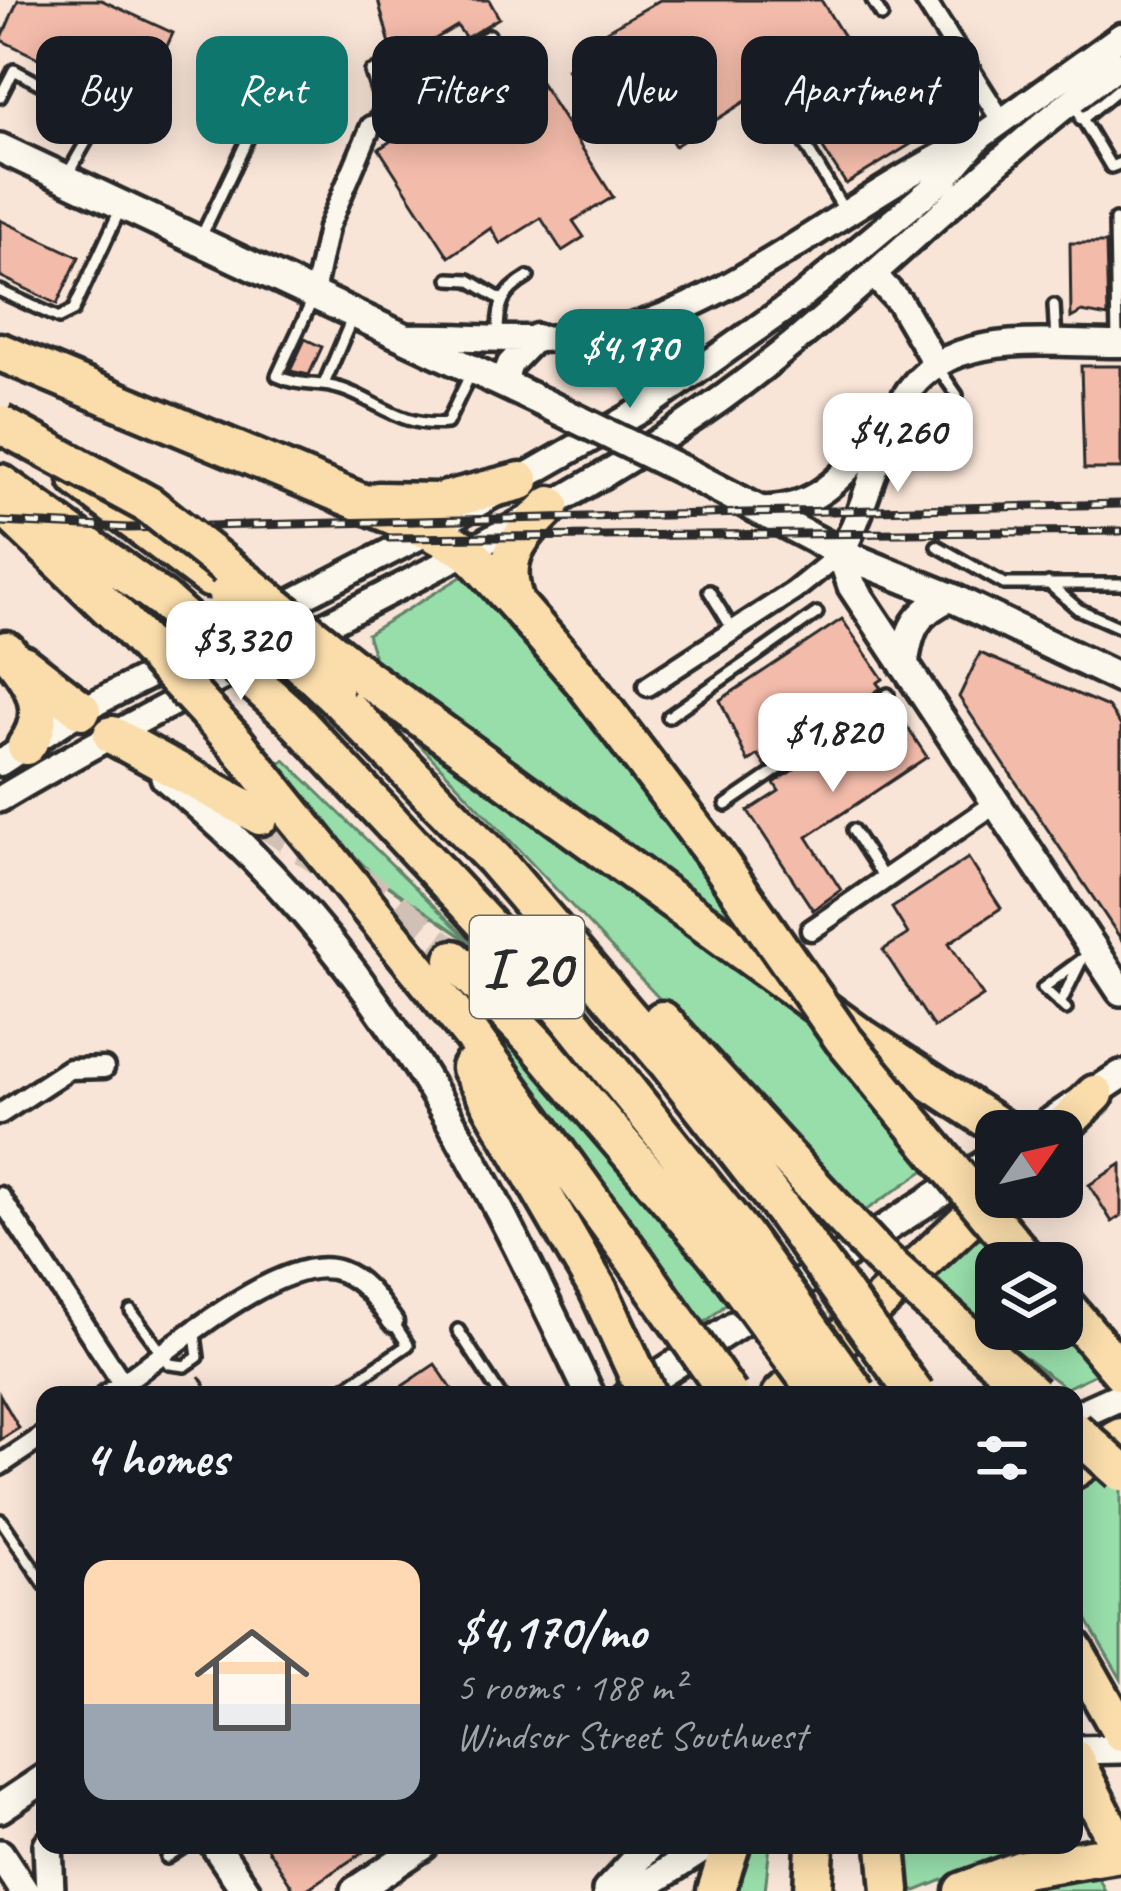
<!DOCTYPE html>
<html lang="en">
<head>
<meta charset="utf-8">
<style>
	body { margin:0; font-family:Caveat,sans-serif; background:#242831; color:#f1f3f6; height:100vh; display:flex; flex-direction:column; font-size:45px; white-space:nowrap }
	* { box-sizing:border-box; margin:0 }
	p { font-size:39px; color:#9ea1a6 }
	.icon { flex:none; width:66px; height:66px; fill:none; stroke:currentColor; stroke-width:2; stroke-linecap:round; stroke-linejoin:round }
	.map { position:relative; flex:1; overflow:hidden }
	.drawer { position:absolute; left:36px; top:1386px; width:1047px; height:468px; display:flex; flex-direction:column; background:#171b24; border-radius:24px; box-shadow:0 6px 30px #0003 }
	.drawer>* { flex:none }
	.hud { position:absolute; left:36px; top:36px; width:1050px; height:108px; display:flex; gap:24px }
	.needle { width:78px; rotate:56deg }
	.fabs { position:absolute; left:975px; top:1110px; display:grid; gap:24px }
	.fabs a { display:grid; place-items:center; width:108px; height:108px; border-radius:24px; background:#171b24; box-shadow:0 6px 30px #0003; font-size:60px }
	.price { position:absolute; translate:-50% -102px; padding:0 27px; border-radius:24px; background:#fff; color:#222; font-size:39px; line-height:78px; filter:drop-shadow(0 3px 6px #0008) }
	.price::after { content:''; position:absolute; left:50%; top:72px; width:36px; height:27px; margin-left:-18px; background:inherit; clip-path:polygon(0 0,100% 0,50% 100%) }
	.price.on { background:#0f766e; color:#fff }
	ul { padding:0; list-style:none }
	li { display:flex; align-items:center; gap:36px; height:300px; padding:0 48px }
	li span { display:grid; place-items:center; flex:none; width:336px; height:240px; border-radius:24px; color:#555 }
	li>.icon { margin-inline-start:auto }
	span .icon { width:144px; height:144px; fill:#fffc; stroke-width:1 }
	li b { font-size:51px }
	h2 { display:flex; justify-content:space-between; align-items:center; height:144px; padding:0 48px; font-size:51px }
	.tag { padding:0 42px; border-radius:24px; background:#171b24; box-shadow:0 6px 30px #0003; font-size:42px; line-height:108px }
	.tag.on { background:#0f766e; color:#fff }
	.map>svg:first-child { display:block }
</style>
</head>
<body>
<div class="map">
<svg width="1121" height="1891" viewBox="0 0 1121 1891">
	<rect width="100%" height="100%" fill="#f9e5d8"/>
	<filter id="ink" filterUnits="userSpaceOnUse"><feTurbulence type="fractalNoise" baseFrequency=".00833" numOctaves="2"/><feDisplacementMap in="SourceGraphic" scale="24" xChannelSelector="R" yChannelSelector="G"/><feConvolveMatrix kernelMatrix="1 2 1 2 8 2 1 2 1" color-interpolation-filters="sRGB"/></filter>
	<g filter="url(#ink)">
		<!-- green -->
		<path fill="#98deab" stroke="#62846b" stroke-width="3" d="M461,577L471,579L616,737L771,963L379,672L367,634Z
			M423,736L790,997L928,1168L862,1213L416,741Z
			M285,760L474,945L374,876L273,770Z
			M476,1006L558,1086L731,1300L701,1326Z
			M980,1225L1012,1263H996V1329H1062L1104,1370L1066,1388L984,1327L928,1269Z
			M1095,1467L1121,1487V1679L1074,1598V1482Z
			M739,1845H770L765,1891H723Z
			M901,1845H1029L916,1891H906Z
			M1092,1864L1105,1891H998Z"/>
		<!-- building -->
		<path fill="#f3bbaa" stroke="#2b2b2b" stroke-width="3" d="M18,0H101L173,33L139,107L1,40Z
			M378,0H489L499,18L466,38L457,26L395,63Z
			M660,0H821L911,144L846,184L779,80L675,146L640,90L620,103L607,80L583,96L567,69L611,42L606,31Z
			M521,52L613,197L573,221L584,237L562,251L541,218L500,244L491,228L449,257L379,149Z
			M0,220L79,257L57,304L0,276Z
			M1070,243H1106L1108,317L1082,312L1071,318Z
			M305,339L322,347L309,375L290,371Z
			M1081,366H1121V469H1084Z
			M842,619L883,679L877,683L881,688L766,767L758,755L748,762L720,700Z
			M980,653L1108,707L1121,726V939L959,697Z
			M891,703L927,757L807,837L841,890L813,910L748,811L779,791L774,783Z
			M968,858L1001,908L949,943L983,996L934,1028L883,950L908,934L892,908Z
			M1121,1164V1216L1112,1222L1089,1185Z
			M435,1364L456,1395H389Z
			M0,1395L19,1428L0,1440Z
			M265,1845H374L304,1891H295Z"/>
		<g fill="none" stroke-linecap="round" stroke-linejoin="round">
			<!-- motorway-tunnel -->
			<path stroke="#d0c0b5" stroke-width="36" stroke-dasharray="36 18" stroke-linecap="butt" d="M260,816L385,902L454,959"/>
			<defs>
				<path id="service" d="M872,0L882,16
					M773,91L844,210
					M0,97L14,70L101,116L66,177
					M1073,103L1111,167L1121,163
					M1081,120L1121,87
					M371,126L382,106L371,72L386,67L396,92L489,35
					M1115,220L1117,341
					M200,239L283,65
					M449,279L469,280L502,300
					M0,291L59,318L73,311L120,210
					M313,299L277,376C295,384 303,383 322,385C368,389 393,429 447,423L470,375
					M1054,305L1056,341
					M498,335C498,305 501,293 528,277
					M936,365L957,395
					M324,384L353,316
					M937,546L1004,584H1121
					M1048,583L1078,609L1121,628
					M709,591L733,630
					M668,717L817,613
					M726,805L888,694
					M853,830L884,878
					M1060,1004L1080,963
					M1066,1009L1043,988L1089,954
					M131,1311L170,1364L185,1366L198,1357L195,1335
					M458,1330L500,1395
					M335,1395L408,1345L393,1322
					M1,1520L45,1585
					M595,1845L596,1846
					M167,1858L187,1845"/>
				<path id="minor" d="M925,0L1001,120
					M313,298L328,228L371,126
					M648,686L794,591L841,553
					M811,930L996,803
					M0,1114L69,1069L104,1068
					M0,1197L123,1384
					M106,1395C157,1362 281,1249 340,1271C365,1280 378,1302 393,1322
					M0,1465L45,1435"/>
				<path id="tertiary" d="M875,276L900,303L935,363
					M403,337C473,335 547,346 615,331C731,307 859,192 972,141
					M503,384L510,364L536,337
					M759,509C819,512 848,469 884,427
					M841,553C865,508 876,459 896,413C935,324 1041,345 1121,344
					M0,763L82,710L430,531L645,408L800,298L946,177L980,137L1121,36
					M0,799C219,668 456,572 671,433C836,328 963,177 1121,64"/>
				<path id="secondary" d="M0,148L542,402
					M692,475L841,553L950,597L1121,679
					M841,553L852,586L1121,991
					M904,665C909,628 915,613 950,597
					M165,777C377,950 475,1154 590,1395
					M1037,1131L1121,1075
					M628,1395L996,1157
					M1074,1417L1121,1396
					M1074,1750L1121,1749
					M0,1808L45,1778
					M48,1845L50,1891
					M215,1845L246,1891
					M0,1854L24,1891
					M355,1891L424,1845
					M607,1891L650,1845
					M637,1891L708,1845"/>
				<path id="motorway" d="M0,352L430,531L469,552L516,604L582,680L713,853
					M78,479L209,578
					M0,483L163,600
					M378,501L439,502L521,481
					M7,510L122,620
					M516,604C498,559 519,536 551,505
					M6,650C31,679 53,710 26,746
					M23,664L82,710
					M366,678L857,1034L1005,1131
					M334,695L494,859L667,1062L781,1208
					M291,715L542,984L743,1235
					M112,735L260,816
					M236,743L472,1036L637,1263
					M454,959L536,1043L716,1254
					M662,1020L805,1177
					M470,1068L599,1291
					M1058,1131L1095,1094
					M1062,1302L1121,1372
					M781,1395L996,1193
					M1074,1469L1121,1437
					M1074,1649L1121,1732
					M1074,1758L1121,1851
					M887,1845L891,1891
					M716,1891L731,1845
					M813,1891L815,1845
					M963,1891L1023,1869L1121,1853"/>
			</defs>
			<!-- service casing -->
			<use href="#service" stroke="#2b2b2b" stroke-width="18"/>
			<!-- minor casing -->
			<use href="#minor" stroke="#2b2b2b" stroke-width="27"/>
			<!-- tertiary casing -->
			<use href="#tertiary" stroke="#2b2b2b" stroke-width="33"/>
			<!-- secondary casing -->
			<use href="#secondary" stroke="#2b2b2b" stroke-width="36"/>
			<!-- motorway casing -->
			<use href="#motorway" stroke="#2b2b2b" stroke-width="45"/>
			<!-- path -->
			<path stroke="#2b2b2b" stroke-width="3" stroke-dasharray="12 9" stroke-linecap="butt" d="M199,1376L212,1395"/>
			<!-- service -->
			<use href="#service" stroke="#fbf7ec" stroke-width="9"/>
			<!-- minor -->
			<use href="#minor" stroke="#fbf7ec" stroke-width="18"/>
			<!-- tertiary -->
			<use href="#tertiary" stroke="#fbf7ec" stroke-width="24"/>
			<!-- secondary -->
			<use href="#secondary" stroke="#fbf7ec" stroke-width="27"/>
			<!-- motorway -->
			<use href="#motorway" stroke="#faddab" stroke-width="36"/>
			<defs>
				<path id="rail" d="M0,522L128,528L1121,504
					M389,538L1121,531"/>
			</defs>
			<!-- rail casing -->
			<use href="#rail" stroke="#2b2b2b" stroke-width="9"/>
			<!-- rail -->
			<use href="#rail" stroke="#fbf7ec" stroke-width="4.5" stroke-dasharray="14" stroke-linecap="butt"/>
			<defs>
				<path id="secondary-bridge" d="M542,402L692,475"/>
				<path id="motorway-bridge" d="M0,424L149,505L366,678
					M227,595L334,695
					M163,600L291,715
					M122,620L236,743
					M713,853L843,1039L1029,1263
					M805,1177L880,1257L1034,1395
					M781,1208L916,1395
					M743,1235L858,1395
					M716,1254L820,1395
					M637,1263L729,1395
					M599,1291L647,1395
					M1074,1430L1121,1472"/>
			</defs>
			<!-- secondary-bridge casing -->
			<use href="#secondary-bridge" stroke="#2b2b2b" stroke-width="36" stroke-linecap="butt"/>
			<!-- motorway-bridge casing -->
			<use href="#motorway-bridge" stroke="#2b2b2b" stroke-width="45" stroke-linecap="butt"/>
			<!-- secondary-bridge -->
			<use href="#secondary-bridge" stroke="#fbf7ec" stroke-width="27"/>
			<!-- motorway-bridge -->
			<use href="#motorway-bridge" stroke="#faddab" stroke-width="36"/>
		</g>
	</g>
	<g text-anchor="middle" stroke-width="10" stroke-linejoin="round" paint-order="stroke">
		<!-- shield labels -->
		<rect fill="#fbf7ec" stroke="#696865" stroke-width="3" x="470" y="916" width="114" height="102" rx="9"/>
		<g font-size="57" font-weight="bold" fill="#2b2b2b">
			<text x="527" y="987">I 20</text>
		</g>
	</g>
</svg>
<div class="fabs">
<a><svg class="needle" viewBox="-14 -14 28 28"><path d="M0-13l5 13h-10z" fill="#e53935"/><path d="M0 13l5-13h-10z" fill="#9ea1a6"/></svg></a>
<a><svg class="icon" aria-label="layers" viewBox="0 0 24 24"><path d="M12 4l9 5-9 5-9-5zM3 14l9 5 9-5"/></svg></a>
</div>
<b class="price on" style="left:630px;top:411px">$4,170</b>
<b class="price" style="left:898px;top:495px">$4,260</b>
<b class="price" style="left:241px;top:703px">$3,320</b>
<b class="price" style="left:833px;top:795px">$1,820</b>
<div class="hud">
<a class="tag">Buy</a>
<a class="tag on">Rent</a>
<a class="tag">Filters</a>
<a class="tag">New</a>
<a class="tag">Apartment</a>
</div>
<section class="drawer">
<h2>4 homes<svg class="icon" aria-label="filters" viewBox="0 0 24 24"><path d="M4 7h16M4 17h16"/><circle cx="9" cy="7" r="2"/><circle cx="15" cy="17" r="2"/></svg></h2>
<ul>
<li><span style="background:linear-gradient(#ffd9b3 60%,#9aa5b1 0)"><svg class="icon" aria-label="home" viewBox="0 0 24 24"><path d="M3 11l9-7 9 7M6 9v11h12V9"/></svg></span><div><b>$4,170/mo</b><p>5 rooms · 188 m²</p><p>Windsor Street Southwest</p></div></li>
</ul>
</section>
</div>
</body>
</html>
